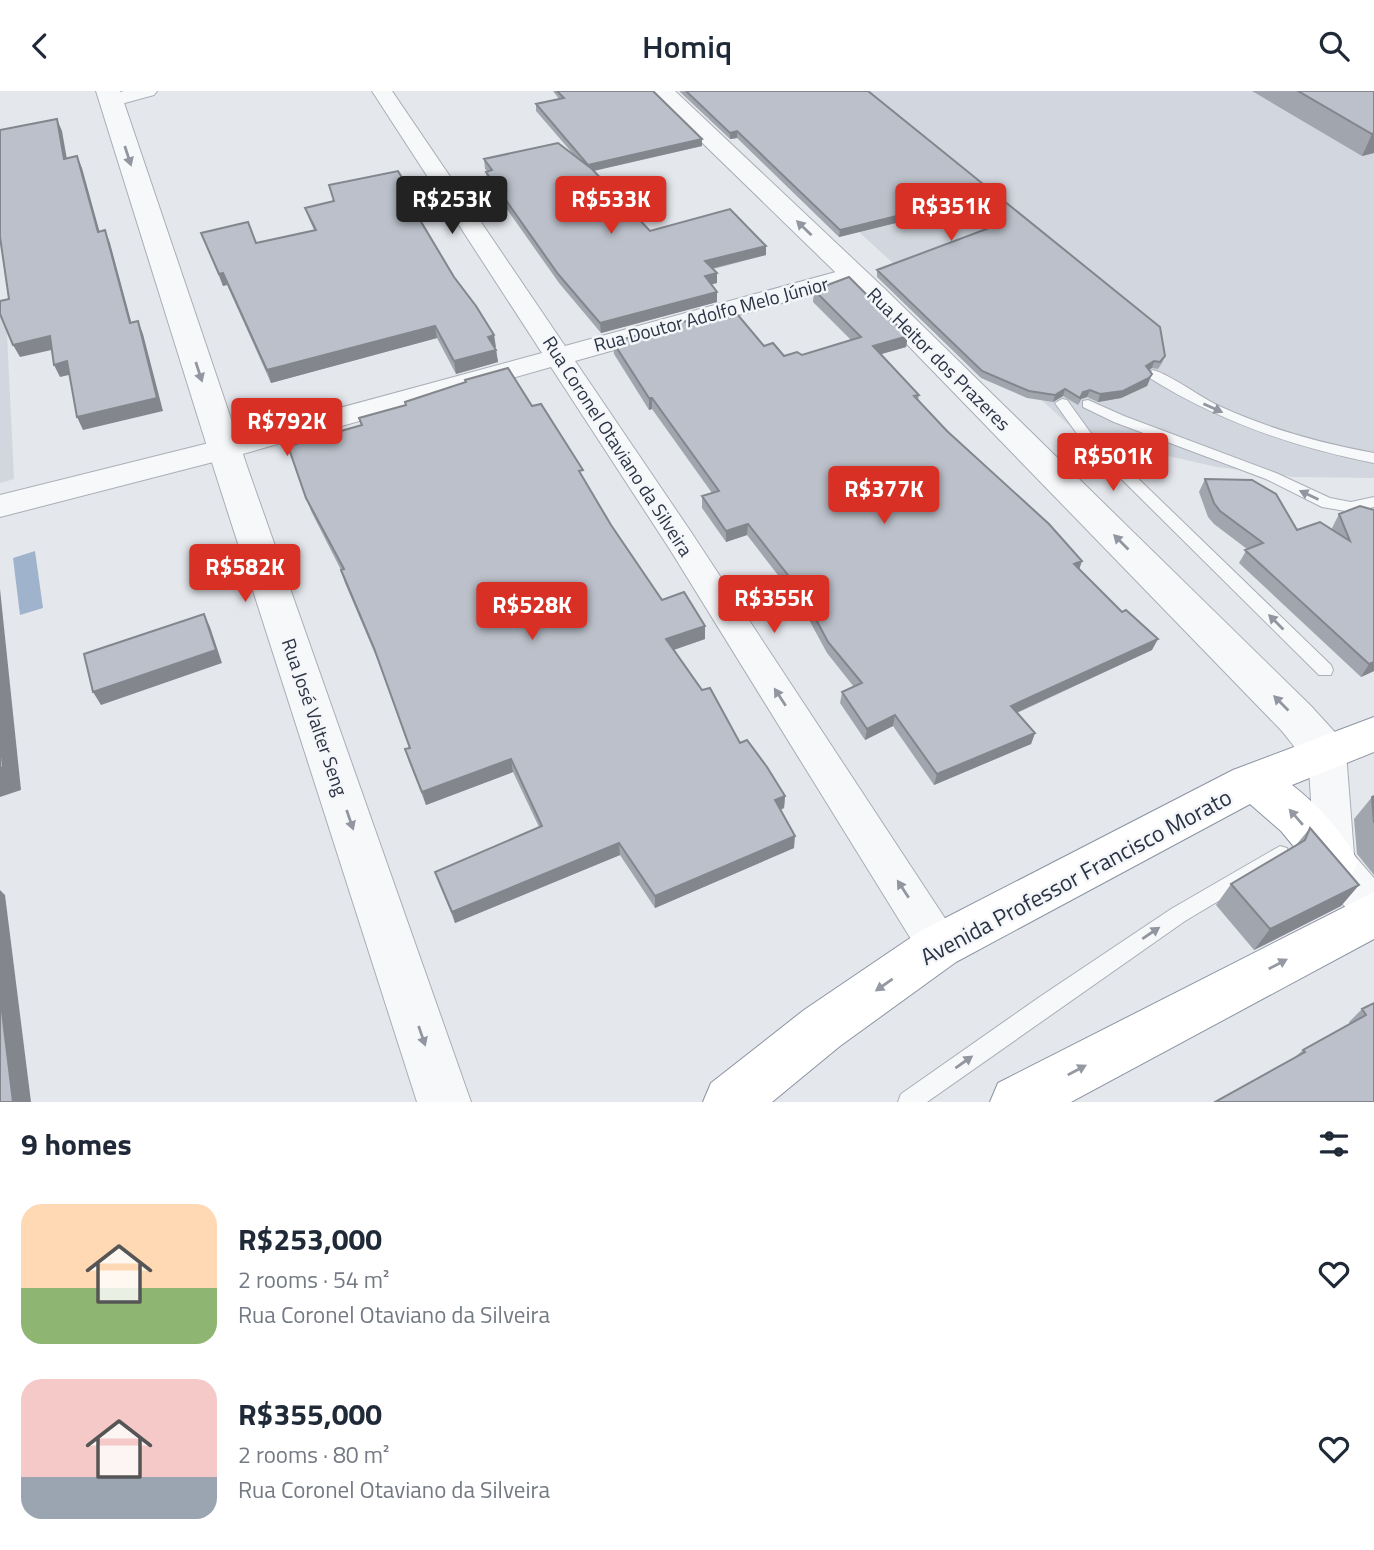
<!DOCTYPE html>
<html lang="en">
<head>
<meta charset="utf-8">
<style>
	body { margin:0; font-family:"Titillium Web",sans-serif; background:#f6f6f7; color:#1f2937; height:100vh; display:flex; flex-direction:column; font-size:26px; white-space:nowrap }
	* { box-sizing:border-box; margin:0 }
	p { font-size:23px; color:#747a83 }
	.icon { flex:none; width:38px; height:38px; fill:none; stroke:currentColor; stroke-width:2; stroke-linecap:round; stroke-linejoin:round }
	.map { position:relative; height:1011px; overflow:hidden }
	.details { display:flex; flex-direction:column; background:#fff; flex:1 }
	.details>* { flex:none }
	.price { position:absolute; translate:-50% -60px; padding:0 16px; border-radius:7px; background:#d93025; color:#fff; font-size:23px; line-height:46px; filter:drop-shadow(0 2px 4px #0008) }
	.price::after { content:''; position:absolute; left:50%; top:42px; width:21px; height:16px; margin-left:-10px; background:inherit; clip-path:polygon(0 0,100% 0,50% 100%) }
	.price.active { background:#222; color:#fff }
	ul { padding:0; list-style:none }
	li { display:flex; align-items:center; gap:21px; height:175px; padding:0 21px }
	li span { display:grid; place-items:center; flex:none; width:196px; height:140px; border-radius:21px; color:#555 }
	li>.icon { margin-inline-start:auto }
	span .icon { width:84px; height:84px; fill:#fffc; stroke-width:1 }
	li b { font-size:30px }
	h2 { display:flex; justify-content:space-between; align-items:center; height:84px; padding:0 21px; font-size:30px }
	header { display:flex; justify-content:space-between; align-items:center; height:91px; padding:0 21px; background:#fff; font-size:32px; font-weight:600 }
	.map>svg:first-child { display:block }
</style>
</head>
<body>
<header><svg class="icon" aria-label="back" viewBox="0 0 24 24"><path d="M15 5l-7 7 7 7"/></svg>Homiq<svg class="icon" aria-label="search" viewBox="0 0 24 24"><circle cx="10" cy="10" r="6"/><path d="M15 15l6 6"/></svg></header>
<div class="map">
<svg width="1374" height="1011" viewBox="0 0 1374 1011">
	<rect width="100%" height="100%" fill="#e4e7ec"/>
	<!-- built -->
	<path fill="#d2d6de" d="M706,0H1374V387L1293,386L1217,376L1115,353L1072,337Z
		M0,221L4,223L7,243L14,388L0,392Z"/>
	<!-- water -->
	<path fill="#9fb4cc" d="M35,460L43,517L20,524L13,467Z"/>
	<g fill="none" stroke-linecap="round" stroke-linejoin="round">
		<defs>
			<path id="service" d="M1153,279C1171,284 1200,306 1219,315C1269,338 1320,352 1374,362V372C1293,356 1218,330 1148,286L1146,283Z
				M1062,308L1067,309L1090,341L1331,574L1333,579L1331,584H1319L1080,347L1055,312Z
				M1088,309L1124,325L1276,382L1330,407L1351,411L1374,406V416L1351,421L1322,416L1266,388L1114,331L1083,316V310Z
				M1280,755L1287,757L1289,763L1287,769L1185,830L927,1011H898L901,1003L1041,905L1171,818Z"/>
			<path id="minor" d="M124,0H157L154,4L110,16L103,14L100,10L103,6Z
				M372,0H392L565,255L854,176L863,179L867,184L863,189L575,270L691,441L954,841L960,855L954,869L939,875L924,869L669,457L551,276L225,368L0,426V404L225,348L542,262Z
				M1327,647L1340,651L1346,662L1354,764L1374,787V836C1349,827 1326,795 1315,771L1308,662L1314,651Z"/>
			<path id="tertiary" d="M96,0H120L249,381L471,1011H417L215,381Z
				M649,0H675L886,199L1311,615L1342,649L1349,662L1342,675C1309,686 1301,662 1281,639L866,211Z"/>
			<path id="trunk" d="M1374,626V661L1292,694C1318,714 1344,742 1358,771L1351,786L1335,792L1319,786L1281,740L1250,713L956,871L840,955L772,1011H703L711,992L804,919L922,839L1233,679Z
				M1374,801V848L1071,1011H990L998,992Z"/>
		</defs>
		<!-- service casing -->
		<use href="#service" stroke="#a9aeb7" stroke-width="2"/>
		<!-- minor casing -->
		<use href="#minor" stroke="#a9aeb7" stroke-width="2"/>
		<!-- tertiary casing -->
		<use href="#tertiary" stroke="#a9aeb7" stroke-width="2"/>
		<!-- trunk casing -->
		<use href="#trunk" stroke="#8b94a3" stroke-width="2"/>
		<!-- service -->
		<use href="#service" fill="#f7f8fa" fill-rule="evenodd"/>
		<!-- minor -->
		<use href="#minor" fill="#f7f8fa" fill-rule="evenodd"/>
		<!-- tertiary -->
		<use href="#tertiary" fill="#f7f8fa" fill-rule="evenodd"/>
		<!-- trunk -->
		<use href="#trunk" fill="#fff" fill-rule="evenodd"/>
	</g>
	<!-- wall -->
	<path fill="#a1a5ae" d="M553,0H653L702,55L594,80L650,140L766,155V164L713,178L717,192L711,193L717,211L601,242L559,192L487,90L486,81L487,80L485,78L484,68L574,64L536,20V13L559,8Z
		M679,0H868L1165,265L1162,272L1158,278L1152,277L1149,279V290L1147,295L1121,307L1098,311L1087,306L1081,308L1078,314L1063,305L1053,311L1027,307L981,287L877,186V179L989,137L981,111L839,146L737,47L730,48Z
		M1252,0H1374V62L1362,65Z
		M329,94L419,124H418L454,186L494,244L495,257L496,259L498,271L456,283L437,247L271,292L227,194L223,195L201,142L256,152L314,139L309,128L305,117L334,110Z
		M814,199L908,245L906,256L881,263L919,304L918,310L1079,478L1152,559L1017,622L1035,642L1031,653L934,694L893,635L865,649L840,612L842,601L854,596L827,562L801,514L747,444L726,451L702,417V405L712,402L652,318L649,319L614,263L613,251L764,255L784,265L802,264L851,249L813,211Z
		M465,289L532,315L584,388L611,434L662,509L705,535V548L674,559L740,652L785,705L784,717L781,719L794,757L655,817L620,764L455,832L435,781L539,736L513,681L426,714L409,671L405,658L409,657L378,570L345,492L341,479L311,420L288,355L361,334L359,327L405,314V311L465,292Z
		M1205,388L1297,439H1333L1332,437L1339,423L1360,415L1374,580L1361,586L1239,472L1247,458L1214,433L1208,426L1199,401Z
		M1374,705V784L1357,763L1354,728L1372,706Z
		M1310,737L1359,794L1341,815L1254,859L1216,814L1231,793L1296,754Z
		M1374,912V1011L1294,967L1303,959L1350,933L1349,931L1362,918Z"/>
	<!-- shaded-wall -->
	<path fill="#83868d" d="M57,28L62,40L69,80L64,68Z
		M737,40V47L730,48V42Z
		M1374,42V62L1362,65L1372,43Z
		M702,48V55L588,81V74Z
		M77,65L82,77L103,153L98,141Z
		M982,104L981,111L839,146L840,139Z
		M417,112L419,124L414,125L411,114Z
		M105,139L110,152L135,245L130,232Z
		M766,155V164L705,179V170Z
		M223,182L227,194L223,195L219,183Z
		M717,182V192L705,195V185Z
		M717,201V211L601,242L600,232Z
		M138,230L143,243L163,320L83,339L77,326Z
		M435,235L437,247L271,292L267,279Z
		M494,244L496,256L490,258L488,246Z
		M50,245L56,258L20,266L13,254Z
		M908,245L906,256L871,266L873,255Z
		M496,259L498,271L456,283L454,270Z
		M67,270L73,283L60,286L54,274Z
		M1154,270L1152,277L1143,282L1146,275Z
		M1152,283L1147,295L1121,307L1098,311L1100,303Z
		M1065,298L1063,305L1053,311L1055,304Z
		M1090,299L1087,306L1081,308L1078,314L1083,301Z
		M649,307H652V318L649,319Z
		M748,433L747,444L726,451V440Z
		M1082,470L1078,482L1074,473Z
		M0,498L21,699L0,706Z
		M204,523L210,536L222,572L101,614L93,601Z
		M705,535V548L667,561L666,548Z
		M1158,548L1152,559L1007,626L1011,615Z
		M1374,571V580L1361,586L1369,573Z
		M895,624L893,635L865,649L867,638Z
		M1035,642L1031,653L934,694L937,683Z
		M511,668L513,681L426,714L422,701Z
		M785,705L784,717L774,721L775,709Z
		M795,745L794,757L655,817V805Z
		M619,752L620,764L455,832L452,821Z
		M1359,794L1341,815L1254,859L1270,838Z
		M0,799L5,804L31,1011H13L0,904Z"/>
	<!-- building -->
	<path fill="#bbc0ca" stroke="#83868d" stroke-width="2" d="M557,0H653L702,48L588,74L536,13L564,7Z
		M686,0H868L1160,236L1165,265L1160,271L1154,270L1146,275L1152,283L1149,287L1123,300L1100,303L1090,299L1083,301L1080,307L1065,298L1055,304L1029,300L982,280L877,179L992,136L982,104L840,139L737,40L730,42Z
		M1298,0H1374V42L1372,43Z
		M57,28L64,68L77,65L98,141L105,139L130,232L138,230L157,307L77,326L67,270L54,274L50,245L13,254L0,223V210L9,208L0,146V39Z
		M558,52L592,78L650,140L730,118L766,155L705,170L717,182L705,185L717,201L600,232L558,183L486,81L492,79L484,68Z
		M398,80L417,112L411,114L454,186L476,215L494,244L488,246L496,259L454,270L435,235L267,279L223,182L219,183L201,142L248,131L256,152L316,139L305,117L334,110L329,94Z
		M849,186L908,245L873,255L919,304L914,305L947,340L1049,433L1082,470L1074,473L1122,521L1126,519L1158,548L1011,615L1035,642L937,683L895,624L867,638L842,601L862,592L828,551L802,502L748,433L726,440L702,405L719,400L652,307H649L613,251L732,217L764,255L773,252L784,265L797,261L802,264L861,246L814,199Z
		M508,277L532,315L541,313L583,379L579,380L611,434L662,509L684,501L705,535L666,548L702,599L710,597L740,652L747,649L767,676L785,705L775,709L795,745L655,805L619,752L452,821L435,781L542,735L511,668L422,701L405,658L410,657L374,557L341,479L344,478L306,407L288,355L362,334L359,327L406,314L405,311L466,291L465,289Z
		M1205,388L1252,389L1276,403L1297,439L1320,431L1350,450L1339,423L1360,415L1374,419V571L1369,573L1245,459L1263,452L1220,420L1214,412Z
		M204,523L216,559L93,601L84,563Z
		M0,642L3,676L0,677Z
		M1374,705V732L1372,706Z
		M1310,737L1359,794L1270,838L1231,793L1305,749Z
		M0,904L13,1011H0Z
		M1374,912V1011H1215L1305,961L1303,959L1366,924L1362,918Z"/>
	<!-- one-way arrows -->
	<defs><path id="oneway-solid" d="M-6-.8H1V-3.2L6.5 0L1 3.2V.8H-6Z" transform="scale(1.75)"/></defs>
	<g fill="#9196a0">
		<use href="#oneway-solid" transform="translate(128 65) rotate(72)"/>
		<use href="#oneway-solid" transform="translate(804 137) rotate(-136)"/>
		<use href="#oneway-solid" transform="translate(199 281) rotate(72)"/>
		<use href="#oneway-solid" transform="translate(1213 317) rotate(24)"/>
		<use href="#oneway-solid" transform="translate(1309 404) rotate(-155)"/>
		<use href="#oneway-solid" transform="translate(1121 451) rotate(-135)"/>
		<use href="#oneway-solid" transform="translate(1276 531) rotate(-135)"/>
		<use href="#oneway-solid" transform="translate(780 606) rotate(-123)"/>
		<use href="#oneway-solid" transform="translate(1281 612) rotate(-135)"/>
		<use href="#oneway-solid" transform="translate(350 729) rotate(71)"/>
		<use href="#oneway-solid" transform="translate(903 798) rotate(-123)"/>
		<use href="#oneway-solid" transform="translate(1151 842) rotate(-34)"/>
		<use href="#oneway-solid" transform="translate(422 945) rotate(71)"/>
		<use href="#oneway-solid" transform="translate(964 971) rotate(-35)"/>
	</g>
	<g fill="#959aa2">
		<use href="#oneway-solid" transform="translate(1296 726) rotate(-131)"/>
		<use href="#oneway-solid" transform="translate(1278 873) rotate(-28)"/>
		<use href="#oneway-solid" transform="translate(884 894) rotate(145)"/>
		<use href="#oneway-solid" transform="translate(1077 979) rotate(-28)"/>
	</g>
	<g text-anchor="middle" stroke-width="5" stroke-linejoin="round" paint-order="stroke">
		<!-- street labels -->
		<g font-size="19" fill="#2b3445" stroke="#f4f6f9">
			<text transform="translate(711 223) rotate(-15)" y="7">Rua Doutor Adolfo Melo Júnior</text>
			<text transform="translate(939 268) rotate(45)" y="7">Rua Heitor dos Prazeres</text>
			<text transform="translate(618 355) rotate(57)" y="7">Rua Coronel Otaviano da Silveira</text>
			<text transform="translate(315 626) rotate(71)" y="7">Rua José Valter Seng</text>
		</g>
		<!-- near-street labels -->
		<g font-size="23" fill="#2b3445" stroke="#f4f6f9">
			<text transform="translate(1076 786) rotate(-28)" y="8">Avenida Professor Francisco Morato</text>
		</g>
	</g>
</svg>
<b class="price active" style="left:452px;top:145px">R$253K</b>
<b class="price" style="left:611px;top:145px">R$533K</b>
<b class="price" style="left:951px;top:152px">R$351K</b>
<b class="price" style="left:287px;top:367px">R$792K</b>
<b class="price" style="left:1113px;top:402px">R$501K</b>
<b class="price" style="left:884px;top:435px">R$377K</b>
<b class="price" style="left:245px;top:513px">R$582K</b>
<b class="price" style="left:774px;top:544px">R$355K</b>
<b class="price" style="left:532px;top:551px">R$528K</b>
</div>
<section class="details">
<h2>9 homes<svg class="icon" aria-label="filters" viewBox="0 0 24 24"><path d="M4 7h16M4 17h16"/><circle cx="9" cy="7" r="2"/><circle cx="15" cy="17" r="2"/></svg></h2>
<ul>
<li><span style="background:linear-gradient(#ffd9b3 60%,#8fb573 0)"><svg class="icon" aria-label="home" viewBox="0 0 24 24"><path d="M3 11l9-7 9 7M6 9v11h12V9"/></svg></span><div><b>R$253,000</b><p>2 rooms · 54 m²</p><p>Rua Coronel Otaviano da Silveira</p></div><svg class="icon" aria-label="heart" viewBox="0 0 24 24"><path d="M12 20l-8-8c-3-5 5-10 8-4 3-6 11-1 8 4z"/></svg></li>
<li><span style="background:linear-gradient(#f6c9c9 70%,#9aa5b1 0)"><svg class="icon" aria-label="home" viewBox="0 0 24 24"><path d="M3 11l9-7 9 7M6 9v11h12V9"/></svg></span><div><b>R$355,000</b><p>2 rooms · 80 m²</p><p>Rua Coronel Otaviano da Silveira</p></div><svg class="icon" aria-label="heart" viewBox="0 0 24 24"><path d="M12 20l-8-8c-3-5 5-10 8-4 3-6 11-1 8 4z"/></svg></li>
</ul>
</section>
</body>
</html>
